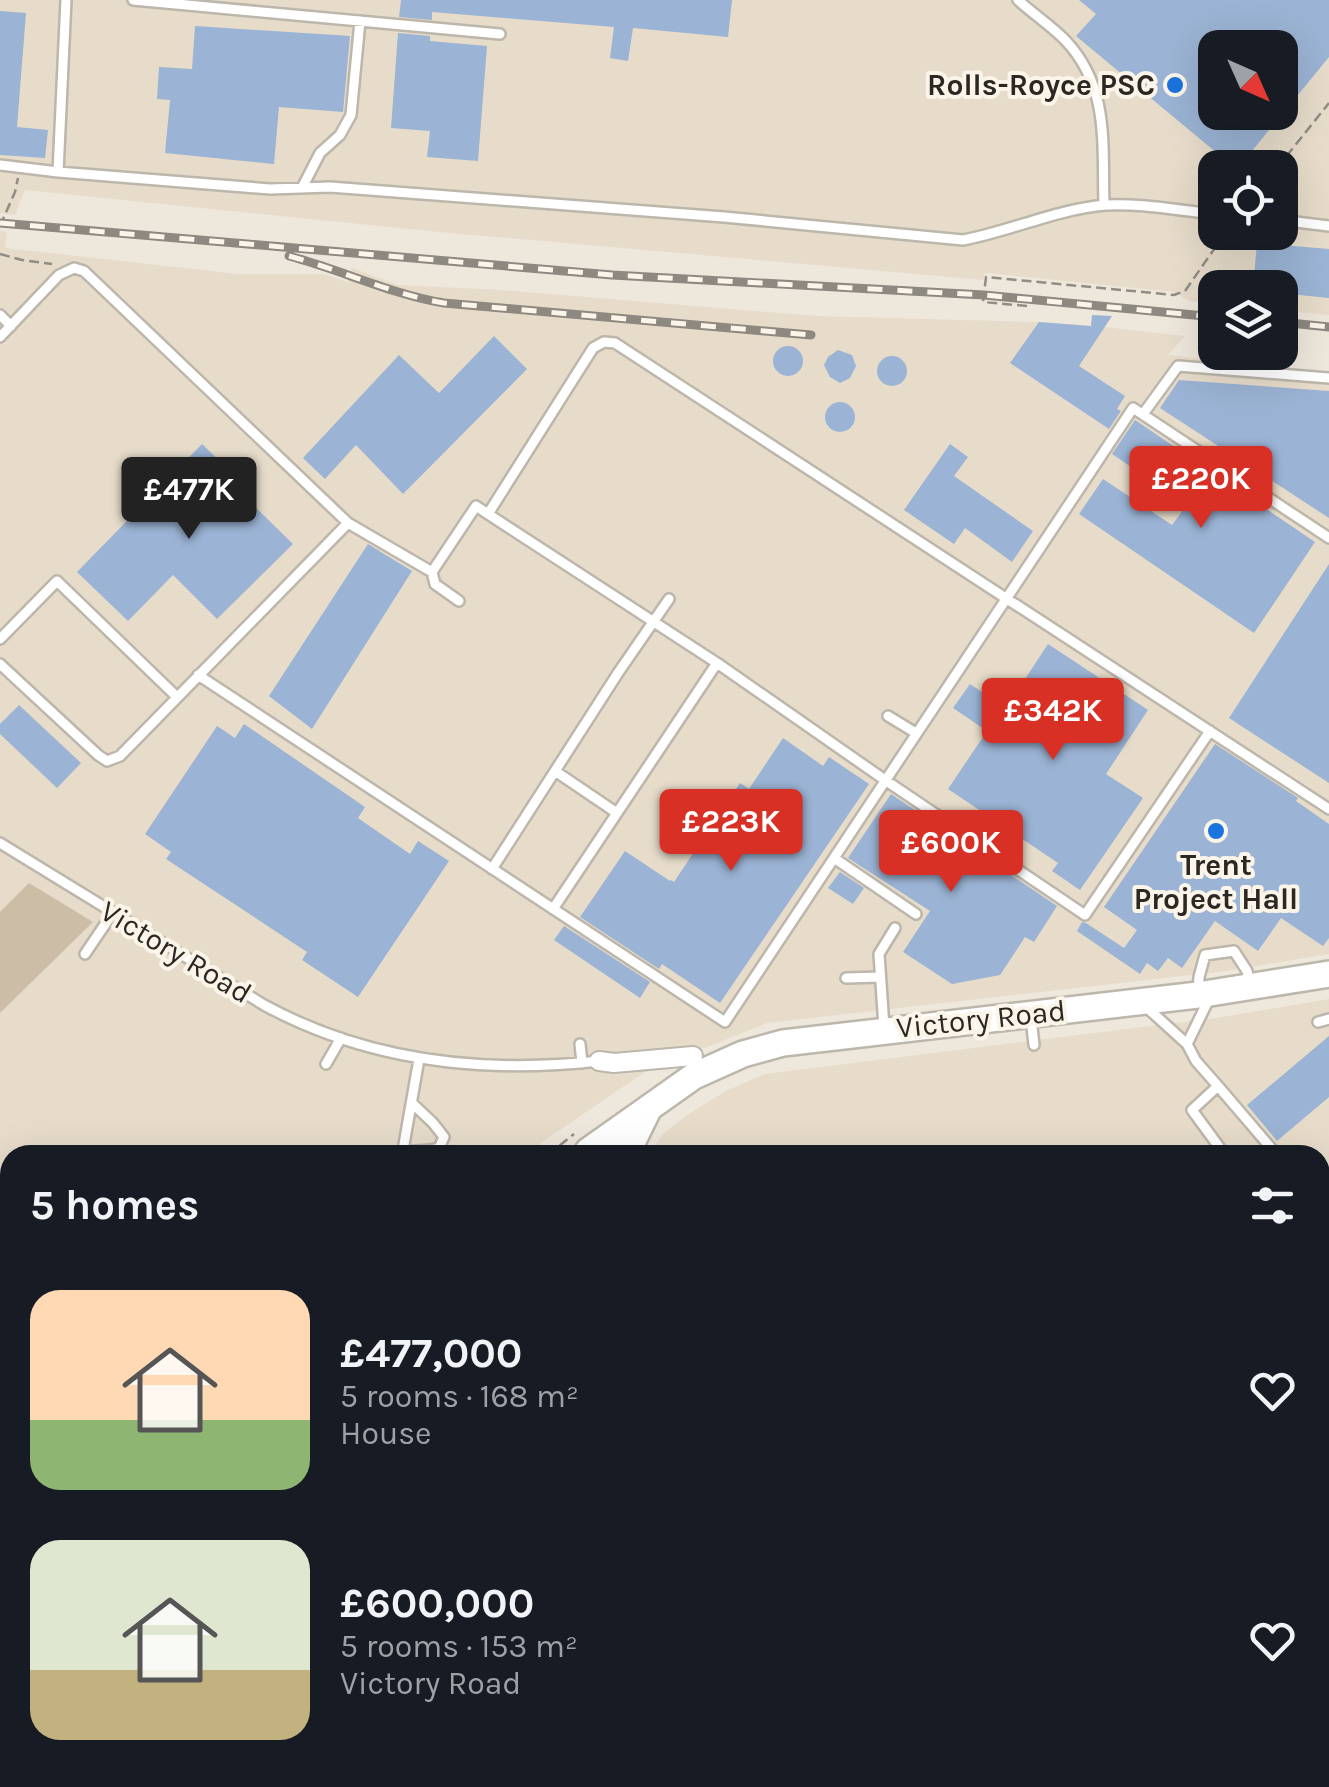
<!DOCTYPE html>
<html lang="en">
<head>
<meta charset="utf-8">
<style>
	body { margin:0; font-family:Karla,sans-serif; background:#20242c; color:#f1f3f6; height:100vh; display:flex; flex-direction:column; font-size:38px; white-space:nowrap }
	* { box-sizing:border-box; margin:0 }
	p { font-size:32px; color:#9ea1a6 }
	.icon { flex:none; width:55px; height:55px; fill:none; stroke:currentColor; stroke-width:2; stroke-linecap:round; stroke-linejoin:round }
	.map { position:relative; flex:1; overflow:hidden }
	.details { position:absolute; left:0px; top:1145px; width:1330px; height:642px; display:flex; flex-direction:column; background:#171b24; border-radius:30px 30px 0 0; box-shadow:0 10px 40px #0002 }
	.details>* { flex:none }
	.needle { width:65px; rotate:135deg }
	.tools { position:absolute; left:1198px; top:30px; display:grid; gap:20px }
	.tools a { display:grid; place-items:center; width:100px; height:100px; border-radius:20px; background:#171b24; box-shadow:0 10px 40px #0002; font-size:50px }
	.price { position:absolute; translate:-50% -85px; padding:0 22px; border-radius:10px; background:#d93025; color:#fff; font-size:32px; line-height:65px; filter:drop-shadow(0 2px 5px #0008) }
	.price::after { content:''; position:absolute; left:50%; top:60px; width:30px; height:22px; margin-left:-15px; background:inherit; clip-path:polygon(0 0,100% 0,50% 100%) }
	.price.active { background:#222; color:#fff }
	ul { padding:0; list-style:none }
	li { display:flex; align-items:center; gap:30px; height:250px; padding:0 30px }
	li span { display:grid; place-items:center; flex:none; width:280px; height:200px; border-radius:30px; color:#555 }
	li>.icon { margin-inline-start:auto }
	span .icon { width:120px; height:120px; fill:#fffc; stroke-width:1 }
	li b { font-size:42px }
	h2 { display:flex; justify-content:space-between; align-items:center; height:120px; padding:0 30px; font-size:42px }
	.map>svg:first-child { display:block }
</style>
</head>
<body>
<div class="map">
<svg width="1329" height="1787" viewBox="0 0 1329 1787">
	<rect width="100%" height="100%" fill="#eee7dc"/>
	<!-- built -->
	<path fill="#e7dcca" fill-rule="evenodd" d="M0,0H1329V315L1280,310V288H1215V304L1189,301L1174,292L985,273L983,280L691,254L439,232L25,190L15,215L0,213ZM1215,48H1280V112H1215ZM1215,168H1280V232H1215Z
		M0,231L7,232L5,248L238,274H324L347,282L352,268L398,285L502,290L817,316L1039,322L1104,327L1185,336L1168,355L1329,372V954L1226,971L767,1023L645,1072L523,1155H10V1742L0,1743Z
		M1329,999V1533L1320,1534V1155H649L664,1133L687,1115L726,1091L765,1074L1216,1018Z"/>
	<!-- green -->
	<path fill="#ccbda6" d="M29,883L93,922L0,1013V912Z
		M1329,1533V1787H830L825,1778H1320V1534Z
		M318,1778H768L777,1787H230Z"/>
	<!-- building -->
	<path fill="#9bb3d4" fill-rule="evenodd" d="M401,0H732L728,37L633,28L628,61L610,58L614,27L432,12V20L399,17Z
		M1079,0H1329V57L1238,168H1235L1076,36L1096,14ZM1215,48H1280V112H1215Z
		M0,11L26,13L17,127L48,130L45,158L0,155Z
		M195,26L350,36L343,112L279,107L274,164L165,153L170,100L157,99L159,67L192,69Z
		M398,33L430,36V41L487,46L478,161L427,157L430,131L391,128Z
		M1257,243L1329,249V298L1280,293V288H1253Z
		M1092,315L1112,316L1079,366L1125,396L1117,409L1121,411L1109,429L1010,363L1039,322L1091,326Z
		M494,336L527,369L403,494L356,445L325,479L303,458L399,355L439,393Z
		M773 361a15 15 0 1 1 30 0a15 15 0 1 1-30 0Z
		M838,350L852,355L856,366L850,378L840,383L830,377L824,365L828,357Z
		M877 371a15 15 0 1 1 30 0a15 15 0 1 1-30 0Z
		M1179,380L1329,391V518L1160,408Z
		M825 417a15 15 0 1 1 30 0a15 15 0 1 1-30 0Z
		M1135,420L1315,542L1254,633L1079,514L1103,479L1172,525L1187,505L1112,454Z
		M202,444L253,493L247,499L293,544L217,619L173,575L128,621L77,572Z
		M950,444L968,457L954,476L1033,531L1012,562L965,528L954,544L904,510Z
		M368,544L412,571L312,729L269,696Z
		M1329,564V783L1229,718Z
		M1048,644L1148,710L1106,774L1143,798L1080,890L1052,871L1058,863L948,789L987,731L953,708L970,684L1006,708Z
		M19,705L81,763L57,788L0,734V724Z
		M244,724L365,807L358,818L410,854L418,841L449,861L358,997L302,960L307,952L166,859L171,852L145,834L217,726L235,738Z
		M783,738L823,766L829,757L869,784L720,1003L662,964L659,969L580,917L625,851L670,881L671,880L674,882L740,783L749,789Z
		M1215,744L1298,798L1296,801L1329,824V938L1323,946L1281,918L1258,951L1215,921L1182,968L1168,958L1158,971L1147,963L1140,974L1077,931L1082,922L1086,923L1124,948L1137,930L1104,907Z
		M891,794L1057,906L1034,942L1025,937L1000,975L952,984L903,952L930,911L848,858Z
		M840,872L864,888L853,904L828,888Z
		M564,926L650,982L640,998L554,940Z
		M1329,1036V1097L1277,1141L1247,1105Z"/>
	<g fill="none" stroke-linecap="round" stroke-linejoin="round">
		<defs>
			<path id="lane" d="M133,0L500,34
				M1018,0C1033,14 1052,26 1066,41C1110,88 1102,145 1104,205
				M0,165L58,172L270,189L330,187L724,217L963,240C1011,231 1057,209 1106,205C1142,203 1180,211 1215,214
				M58,172L66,0
				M303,186L320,153L340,135L351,115L360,21
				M1280,220L1329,226
				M0,315L11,326
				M0,337L59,275L74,268L84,271L348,523L120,756L107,761L98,755L0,664
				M1143,414L1178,366L1329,378
				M348,523L432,572L476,506L488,514
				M432,572L435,584L459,601
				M0,639L57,581L177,697
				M198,675L725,1022L1133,408L1329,538
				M888,716L916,733
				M1210,731L1085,915L885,780L717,663L488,514L593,348L604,342L615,343C854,498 1092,653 1329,809
				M555,771L617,813
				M0,843L264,1005C367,1061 483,1074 599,1061
				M834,858L916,914
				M492,869L618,673L669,599
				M553,909L717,663
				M85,954L112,914
				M846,978L880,977
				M1198,993L1199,977L1205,955L1234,951L1247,971L1250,984
				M1210,997L1187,1044L1196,1061L1218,1086L1192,1110L1225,1155
				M1144,1005L1187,1044
				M1031,1018L1034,1045
				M1318,1022L1329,1019
				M884,1027L879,954L895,928
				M580,1044L582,1063
				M326,1064L341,1038
				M1218,1086L1277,1155
				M403,1150L419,1059
				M390,1155C407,1149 422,1153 439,1148L444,1137L433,1123L413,1104
				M1320,1201H1322
				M0,1292L10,1289
				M0,1562L10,1559
				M0,1592L10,1588
				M969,1784L977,1778"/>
			<path id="street" d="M599,1061L614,1063L693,1056"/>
			<path id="secondary" d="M588,1151L694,1076L743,1054L783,1043L1198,995L1329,974
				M626,1155L648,1110
				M794,1778L801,1787
				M0,1787L92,1778"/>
		</defs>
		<!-- lane casing -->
		<use href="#lane" stroke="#bcb6ab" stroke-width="14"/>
		<!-- street casing -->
		<use href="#street" stroke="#bcb6ab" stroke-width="22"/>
		<!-- secondary casing -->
		<use href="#secondary" stroke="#bcb6ab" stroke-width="30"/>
		<!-- path -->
		<path stroke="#918c84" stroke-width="2.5" stroke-dasharray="10 5" stroke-linecap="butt" d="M1277,168L1329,103
			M0,226L15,192L18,178
			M0,254L22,260L52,264
			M1027,306L983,302L986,277L1174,295L1185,291L1226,232
			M451,1155C472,1147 488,1144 509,1155
			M548,1155L574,1134
			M10,1197L3,1210L10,1231
			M0,1760L10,1759
			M136,1787L230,1778"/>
		<!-- lane -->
		<use href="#lane" stroke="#fff" stroke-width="9"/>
		<!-- street -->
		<use href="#street" stroke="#fff" stroke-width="18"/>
		<!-- secondary -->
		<use href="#secondary" stroke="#fff" stroke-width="25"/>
		<defs>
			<path id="rail" d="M0,223L612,275L984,295L1215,317
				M289,256C342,270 390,294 444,303L811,335
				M1280,322L1329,327"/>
		</defs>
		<!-- rail casing -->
		<use href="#rail" stroke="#8d8880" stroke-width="9"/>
		<!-- rail -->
		<use href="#rail" stroke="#fbf4e9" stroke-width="5" stroke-dasharray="15" stroke-linecap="butt"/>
	</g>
	<!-- markers -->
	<g fill="#1b73dd" stroke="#fbf4e9" stroke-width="4">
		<circle cx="1175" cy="85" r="10"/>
		<circle cx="1216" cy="831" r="10"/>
	</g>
	<g text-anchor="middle" stroke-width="8" stroke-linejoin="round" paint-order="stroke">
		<!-- poi labels -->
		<g font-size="30" font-weight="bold" fill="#2b2824" stroke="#fbf4e9" text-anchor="end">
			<text x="1155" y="95">Rolls-Royce PSC</text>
			<text x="1216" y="875" text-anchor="middle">Trent<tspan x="1216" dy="34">Project Hall</tspan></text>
		</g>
		<!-- street labels -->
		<g font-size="30" fill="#2b2824" stroke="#fbf4e9">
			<text transform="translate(176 952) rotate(31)" y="10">Victory Road</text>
			<text transform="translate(981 1019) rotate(-6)" y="10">Victory Road</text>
		</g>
	</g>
</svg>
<div class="tools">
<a><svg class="needle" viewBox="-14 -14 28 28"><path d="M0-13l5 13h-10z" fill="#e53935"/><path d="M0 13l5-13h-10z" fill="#9ea1a6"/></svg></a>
<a><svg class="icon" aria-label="locate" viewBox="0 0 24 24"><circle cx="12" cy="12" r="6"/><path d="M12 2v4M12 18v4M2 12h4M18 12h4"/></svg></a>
<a><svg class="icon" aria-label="layers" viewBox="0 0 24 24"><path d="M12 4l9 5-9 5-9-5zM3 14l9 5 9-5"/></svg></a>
</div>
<b class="price" style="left:1201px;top:531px">£220K</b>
<b class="price active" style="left:189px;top:542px">£477K</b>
<b class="price" style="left:1053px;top:763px">£342K</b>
<b class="price" style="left:731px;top:874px">£223K</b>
<b class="price" style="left:951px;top:895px">£600K</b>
<section class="details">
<h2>5 homes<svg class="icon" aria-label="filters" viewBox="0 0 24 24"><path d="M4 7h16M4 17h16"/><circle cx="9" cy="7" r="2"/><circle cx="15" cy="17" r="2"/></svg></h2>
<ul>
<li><span style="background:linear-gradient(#ffd9b3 65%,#8fb573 0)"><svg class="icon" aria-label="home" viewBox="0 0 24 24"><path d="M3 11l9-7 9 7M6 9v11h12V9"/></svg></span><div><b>£477,000</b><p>5 rooms · 168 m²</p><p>House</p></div><svg class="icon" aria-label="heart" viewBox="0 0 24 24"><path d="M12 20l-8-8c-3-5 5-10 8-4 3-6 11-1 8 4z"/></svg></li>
<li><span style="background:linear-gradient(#dfe7d0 65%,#c2b280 0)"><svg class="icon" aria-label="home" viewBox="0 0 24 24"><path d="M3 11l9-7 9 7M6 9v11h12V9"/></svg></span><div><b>£600,000</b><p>5 rooms · 153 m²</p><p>Victory Road</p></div><svg class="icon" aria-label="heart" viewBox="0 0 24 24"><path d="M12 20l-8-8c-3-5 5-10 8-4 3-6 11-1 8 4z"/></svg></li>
</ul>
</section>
</div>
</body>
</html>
